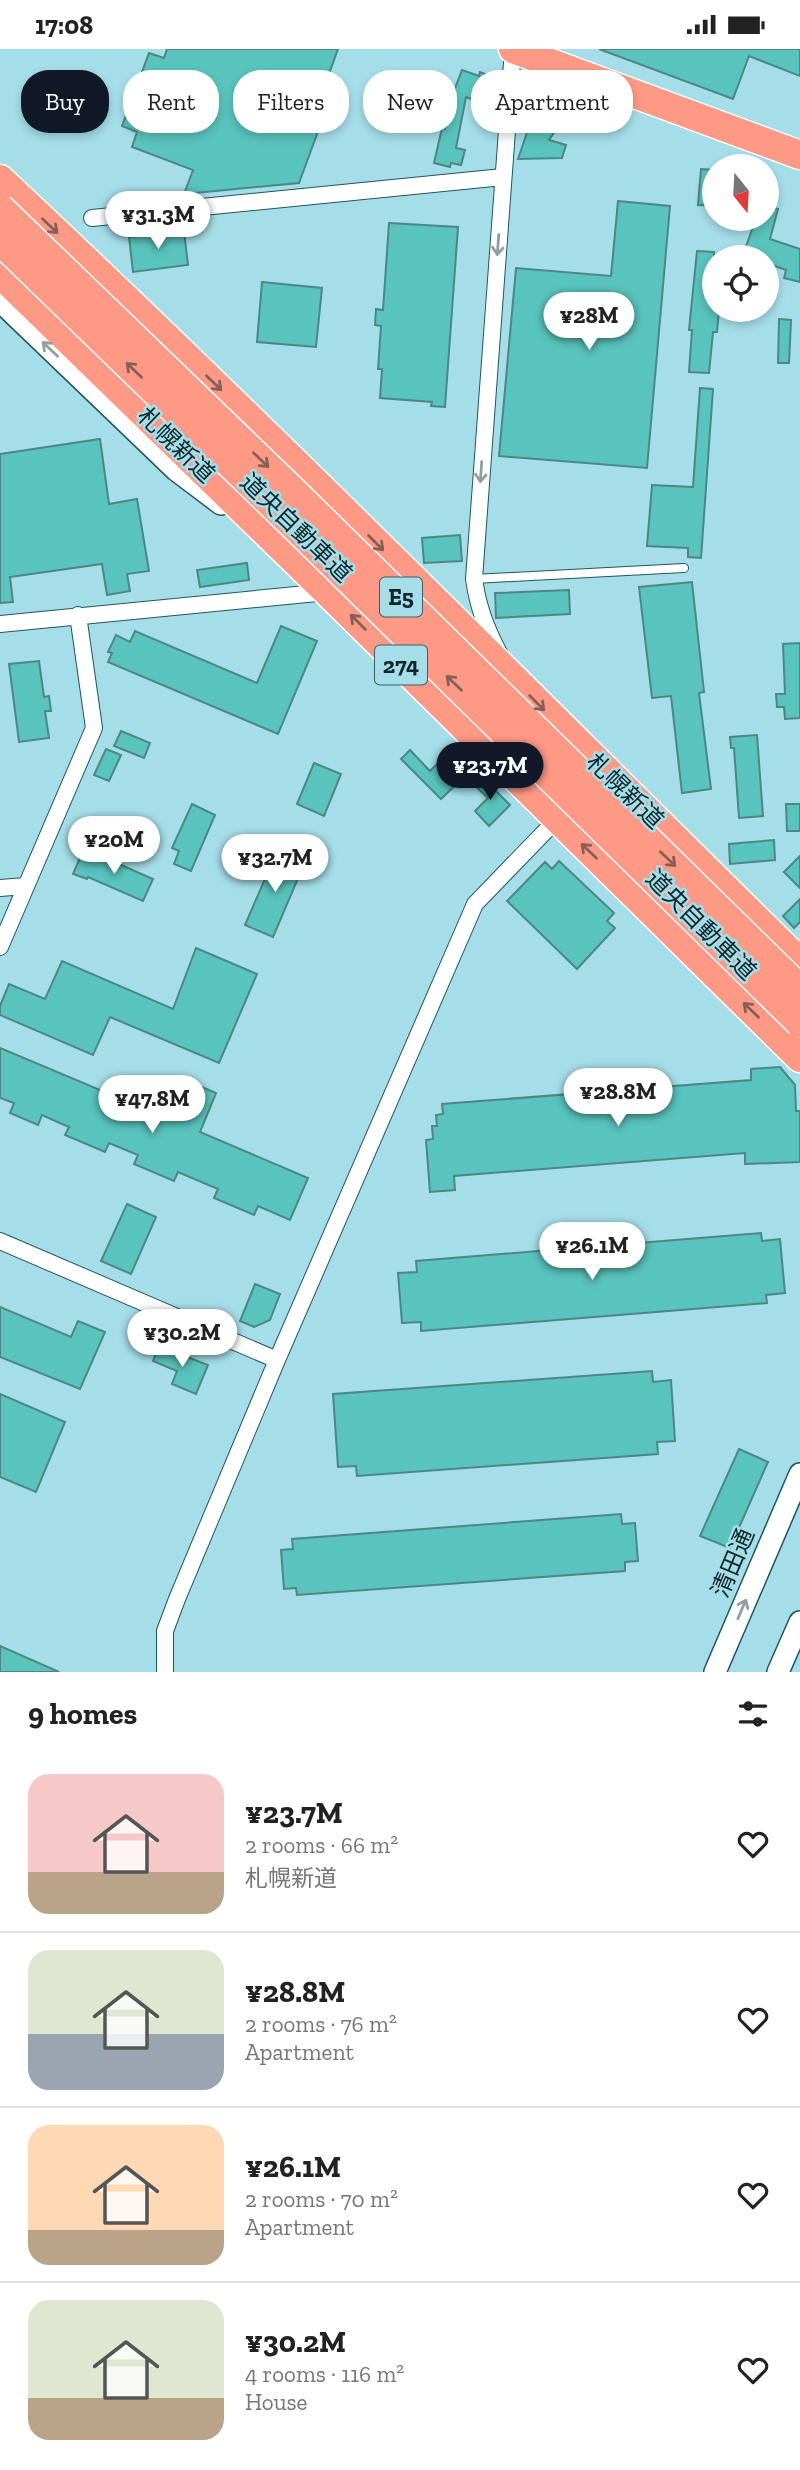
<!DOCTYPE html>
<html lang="en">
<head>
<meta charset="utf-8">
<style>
	body { margin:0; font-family:"Zilla Slab","Noto Sans JP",serif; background:#f2f2f2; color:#222; height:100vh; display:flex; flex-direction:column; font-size:26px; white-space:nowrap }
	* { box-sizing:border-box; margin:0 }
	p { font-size:23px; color:#767676 }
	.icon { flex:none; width:38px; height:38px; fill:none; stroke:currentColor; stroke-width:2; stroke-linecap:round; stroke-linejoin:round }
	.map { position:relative; height:1623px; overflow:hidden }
	.side { display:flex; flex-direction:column; background:#fff; flex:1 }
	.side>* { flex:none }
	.top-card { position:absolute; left:21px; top:21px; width:760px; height:63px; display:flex; gap:14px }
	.needle { width:46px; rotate:162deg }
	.controls { position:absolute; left:702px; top:105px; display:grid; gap:14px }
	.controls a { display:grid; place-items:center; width:77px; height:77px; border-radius:50%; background:#fff; box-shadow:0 4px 10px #0003; font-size:35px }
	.price { position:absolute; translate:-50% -60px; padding:0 16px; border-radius:24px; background:#fff; color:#222; font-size:23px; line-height:46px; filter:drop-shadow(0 2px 4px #0008) }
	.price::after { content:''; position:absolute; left:50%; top:42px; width:21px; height:16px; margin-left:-10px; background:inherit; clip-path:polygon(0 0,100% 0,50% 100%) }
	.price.on { background:#111827; color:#fff }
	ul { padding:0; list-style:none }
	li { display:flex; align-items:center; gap:21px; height:175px; padding:0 28px }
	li+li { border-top:2px solid #e0e0e0 }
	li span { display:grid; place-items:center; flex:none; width:196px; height:140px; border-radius:21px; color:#555 }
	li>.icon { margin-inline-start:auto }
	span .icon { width:84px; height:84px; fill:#fffc; stroke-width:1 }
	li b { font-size:30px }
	h2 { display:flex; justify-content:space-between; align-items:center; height:84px; padding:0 28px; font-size:30px }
	.pill { padding:0 24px; border-radius:28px; background:#fff; box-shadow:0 4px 10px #0003; font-size:24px; line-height:63px }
	.pill.on { background:#111827; color:#fff }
	.status { display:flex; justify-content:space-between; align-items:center; height:49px; padding:0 35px; background:#fff; direction:ltr }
	.status svg { height:19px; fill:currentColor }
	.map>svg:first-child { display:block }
</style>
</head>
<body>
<div class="status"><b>17:08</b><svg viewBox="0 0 49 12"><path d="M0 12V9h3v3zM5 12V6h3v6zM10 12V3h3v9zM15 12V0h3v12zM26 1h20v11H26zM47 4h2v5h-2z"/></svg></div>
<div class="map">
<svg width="800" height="1623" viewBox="0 0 800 1623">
	<rect width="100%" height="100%" fill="#a5dee9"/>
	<!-- building -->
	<path fill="#59c3be" stroke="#4d8682" stroke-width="2" d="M167,0H338L329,25L338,28L299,134L184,145L193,121L132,98L137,83L122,77L149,4L164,9Z
		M599,0H800V27L749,7L733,50Z
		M462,21L479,27L480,23L496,29L486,56L466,48L456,99L465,101L461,116L451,114L450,118L434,114L442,79L445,80L452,47Z
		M535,43L571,58L549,91L566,96L562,109L518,110L534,63L524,59Z
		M701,120L714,121V157L698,156Z
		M618,152L670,157L647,419L499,407L516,219L611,227Z
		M766,157L778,160L770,190L800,200V233L784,229L786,221L766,214V208H742L756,170H766Z
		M389,174L458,178L445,358L431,357L432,353L380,349L382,320H378L381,277L375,276L376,260L383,261Z
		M184,182L188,216L133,223L129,188Z
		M697,202L714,203V261H719L717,283H713L709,324L689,323L692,281H689Z
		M262,233L322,239L316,298L257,293Z
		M779,270L791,271L789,314H778Z
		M700,339L713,340L701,509L688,508V499L647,497L652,436L693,438Z
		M100,390L109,455L137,450L149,522L127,525L130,542L107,546L102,515L10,528L13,553L0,554V405Z
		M460,486L462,512L424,514L422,489Z
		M247,514L249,531L200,538L197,521Z
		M692,533L704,643L699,644L711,740L682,744L671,647L652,649L639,538Z
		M569,541L570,565L496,569L495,544Z
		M281,577L317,592L278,685L108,613L112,604L108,603L116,586L130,593L135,582L257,634Z
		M800,594V669L785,670L784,658H777L776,645H785L783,595Z
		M39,612L44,648L49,647L51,662H45L49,689L19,693L9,615Z
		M121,682L150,694L144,709L114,697Z
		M757,686L763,767L739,769L734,699H731L730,688Z
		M106,700L121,706L109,732L94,726Z
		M410,701L430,722L445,707L465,727L441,750L401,710Z
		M314,714L341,725L324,767L297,755Z
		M484,726L495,737L493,739L510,756L489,777L475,762L488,749L474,736Z
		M192,755L215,766L191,822L174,815L179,802L172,799Z
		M786,755H800V782H787Z
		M774,791L775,811L730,815L729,795Z
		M277,802L305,813L273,888L245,876Z
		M82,804L99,811L101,807L153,830L143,852L88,828L87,830L73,825Z
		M800,807V839L784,823Z
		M559,812L614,864L607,872L615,879L577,920L507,852L545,813L552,820Z
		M800,850V873L794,879L783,867Z
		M196,899L257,925L219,1014L110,968L93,1006L0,966V957L9,935L45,950L62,912L173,960Z
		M0,999L164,1068L181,1029L216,1044L200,1083L308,1129L290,1171L258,1157L254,1166L214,1149L218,1140L178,1123L174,1132L134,1115L138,1106L109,1094L105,1103L65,1086L69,1078L42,1066L38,1076L10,1064L14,1054L0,1049Z
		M780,1018L795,1036L796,1062H800V1113L745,1115V1104L454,1127L455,1141L430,1143L426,1091L433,1090L432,1077H437L436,1066L443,1065L442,1055L751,1031V1020Z
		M127,1155L156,1168L131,1225L101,1212Z
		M761,1184L762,1192L780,1190L785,1244L766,1246L767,1254L421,1282V1273L402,1274L398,1224L417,1223L416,1212Z
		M255,1235L280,1245L270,1271L254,1278L240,1272Z
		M0,1258L71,1288L78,1272L105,1283L80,1340L0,1308Z
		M159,1297L208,1316L196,1345L172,1335L177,1322L153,1312Z
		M652,1322L653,1333L671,1331L675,1392L657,1393L658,1405L357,1427L356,1417L338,1418L333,1345Z
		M0,1345L65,1373L36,1443L0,1428Z
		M739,1400L768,1413L730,1499L700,1487Z
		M621,1465L622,1475L635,1474L638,1512L625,1513V1522L297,1546L296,1539L284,1540L281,1501L293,1500L292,1490Z
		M0,1597L59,1623H0Z"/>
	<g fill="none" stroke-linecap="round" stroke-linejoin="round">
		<defs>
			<path id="lane" d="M474,530L684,519"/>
			<path id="street" d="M92,169L503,128
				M0,575L327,543
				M499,604C486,579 478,558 474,530L513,0
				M0,839L25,837
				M0,898L94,679L78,566
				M0,1192L277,1311
				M165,1623V1582L177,1550L277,1311L475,855L562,765"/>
			<path id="secondary" d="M0,252L176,421L221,455
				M715,1623L800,1425
				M778,1623L800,1573"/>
			<path id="highway" d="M513,0L800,106
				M0,130C272,385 534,651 800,913
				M0,225L327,543L800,1009"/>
		</defs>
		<!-- lane casing -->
		<use href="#lane" stroke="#1e5761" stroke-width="10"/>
		<!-- street casing -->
		<use href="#street" stroke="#1e5761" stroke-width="18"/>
		<!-- secondary casing -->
		<use href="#secondary" stroke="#1e5761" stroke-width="24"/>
		<!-- highway casing -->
		<use href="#highway" stroke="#fff" stroke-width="31"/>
		<!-- lane -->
		<use href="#lane" stroke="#fff" stroke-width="8"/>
		<!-- street -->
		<use href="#street" stroke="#fff" stroke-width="16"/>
		<!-- secondary -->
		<use href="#secondary" stroke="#fff" stroke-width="21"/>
		<!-- highway -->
		<use href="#highway" stroke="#fe9986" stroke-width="28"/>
		<defs>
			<path id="highway-bridge" d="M0,159L289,438L800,940
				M0,192L293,476L800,974"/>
		</defs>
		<!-- highway-bridge casing -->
		<use href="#highway-bridge" stroke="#fff" stroke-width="31" stroke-linecap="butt"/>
		<!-- highway-bridge -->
		<use href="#highway-bridge" stroke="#fe9986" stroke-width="28"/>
	</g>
	<!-- one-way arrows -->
	<defs><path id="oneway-shaft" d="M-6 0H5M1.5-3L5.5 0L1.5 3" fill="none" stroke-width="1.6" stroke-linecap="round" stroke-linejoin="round" transform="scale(1.75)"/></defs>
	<g stroke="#866058">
		<use href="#oneway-shaft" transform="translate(50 177) rotate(43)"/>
		<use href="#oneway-shaft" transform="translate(134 321) rotate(-136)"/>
		<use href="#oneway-shaft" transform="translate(214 334) rotate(44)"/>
		<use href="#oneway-shaft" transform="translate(261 411) rotate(44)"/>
		<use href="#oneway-shaft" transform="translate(376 494) rotate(45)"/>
		<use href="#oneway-shaft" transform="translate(358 573) rotate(-135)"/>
		<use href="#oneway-shaft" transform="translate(454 634) rotate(-136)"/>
		<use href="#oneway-shaft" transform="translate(537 654) rotate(45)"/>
		<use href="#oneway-shaft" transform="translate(589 802) rotate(-136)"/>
		<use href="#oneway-shaft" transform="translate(668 810) rotate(44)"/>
		<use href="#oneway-shaft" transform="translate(751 961) rotate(-136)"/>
	</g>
	<g stroke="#939ea0">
		<use href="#oneway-shaft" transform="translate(498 196) rotate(94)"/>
		<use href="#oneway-shaft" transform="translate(50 300) rotate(-136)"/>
		<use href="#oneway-shaft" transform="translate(481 423) rotate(94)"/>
		<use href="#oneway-shaft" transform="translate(742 1560) rotate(-67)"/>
	</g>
	<g text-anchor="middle" stroke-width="5" stroke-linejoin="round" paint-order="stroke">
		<!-- shield labels -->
		<g fill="#a5dee9" stroke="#3c5e64" stroke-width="2">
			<rect x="380" y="528.5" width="42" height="39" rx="5"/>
			<rect x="375" y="596.5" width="52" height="39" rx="5"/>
		</g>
		<g font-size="23" font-weight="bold" fill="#0f272b">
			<text x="401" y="556">E5</text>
			<text x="401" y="624">274</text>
		</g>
		<!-- street labels -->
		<g font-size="24" fill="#0f272b" stroke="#a5dee9">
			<text transform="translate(176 396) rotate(44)" y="8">札幌新道</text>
			<text transform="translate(296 479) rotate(44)" y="8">道央自動車道</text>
			<text transform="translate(625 742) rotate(44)" y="8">札幌新道</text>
			<text transform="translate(701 876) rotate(45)" y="8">道央自動車道</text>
			<text transform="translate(733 1514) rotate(-67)" y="8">清田通</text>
		</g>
	</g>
</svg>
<div class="controls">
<a><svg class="needle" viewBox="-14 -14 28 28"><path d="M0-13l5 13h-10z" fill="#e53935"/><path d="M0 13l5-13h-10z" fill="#767676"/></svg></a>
<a><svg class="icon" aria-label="locate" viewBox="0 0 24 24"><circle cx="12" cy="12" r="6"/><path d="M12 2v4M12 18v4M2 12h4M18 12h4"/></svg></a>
</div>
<b class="price" style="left:158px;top:202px">¥31.3M</b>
<b class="price" style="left:589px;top:303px">¥28M</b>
<b class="price on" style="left:490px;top:753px">¥23.7M</b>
<b class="price" style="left:114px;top:827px">¥20M</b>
<b class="price" style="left:275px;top:845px">¥32.7M</b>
<b class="price" style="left:618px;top:1079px">¥28.8M</b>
<b class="price" style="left:152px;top:1086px">¥47.8M</b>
<b class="price" style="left:592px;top:1233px">¥26.1M</b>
<b class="price" style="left:182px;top:1320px">¥30.2M</b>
<div class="top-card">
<a class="pill on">Buy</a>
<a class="pill">Rent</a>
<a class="pill">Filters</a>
<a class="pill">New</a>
<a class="pill">Apartment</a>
</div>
</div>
<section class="side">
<h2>9 homes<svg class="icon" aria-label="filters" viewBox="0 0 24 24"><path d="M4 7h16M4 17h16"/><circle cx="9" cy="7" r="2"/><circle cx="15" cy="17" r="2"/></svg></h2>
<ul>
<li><span style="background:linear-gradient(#f6c9c9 70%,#b9a48a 0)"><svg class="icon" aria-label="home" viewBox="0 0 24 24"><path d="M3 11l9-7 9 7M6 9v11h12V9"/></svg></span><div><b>¥23.7M</b><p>2 rooms · 66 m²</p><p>札幌新道</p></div><svg class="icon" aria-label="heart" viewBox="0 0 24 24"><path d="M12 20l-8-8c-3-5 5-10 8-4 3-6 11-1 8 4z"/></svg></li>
<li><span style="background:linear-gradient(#dfe7d0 60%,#9aa5b1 0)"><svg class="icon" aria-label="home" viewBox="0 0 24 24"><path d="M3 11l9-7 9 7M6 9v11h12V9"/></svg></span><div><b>¥28.8M</b><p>2 rooms · 76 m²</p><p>Apartment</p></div><svg class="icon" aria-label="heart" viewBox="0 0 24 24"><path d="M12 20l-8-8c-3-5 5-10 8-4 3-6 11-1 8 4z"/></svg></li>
<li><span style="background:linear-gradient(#ffd9b3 75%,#b9a48a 0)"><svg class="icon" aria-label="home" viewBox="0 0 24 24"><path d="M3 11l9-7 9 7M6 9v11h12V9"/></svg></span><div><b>¥26.1M</b><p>2 rooms · 70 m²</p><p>Apartment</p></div><svg class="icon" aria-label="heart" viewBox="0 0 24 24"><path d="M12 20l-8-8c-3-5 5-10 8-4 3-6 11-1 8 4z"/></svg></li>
<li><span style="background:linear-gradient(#dfe7d0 70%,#b9a48a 0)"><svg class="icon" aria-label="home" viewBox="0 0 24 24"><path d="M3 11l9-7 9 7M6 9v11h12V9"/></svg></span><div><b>¥30.2M</b><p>4 rooms · 116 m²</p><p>House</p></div><svg class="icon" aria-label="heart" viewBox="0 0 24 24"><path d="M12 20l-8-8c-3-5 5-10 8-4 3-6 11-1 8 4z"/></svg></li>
</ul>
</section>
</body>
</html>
